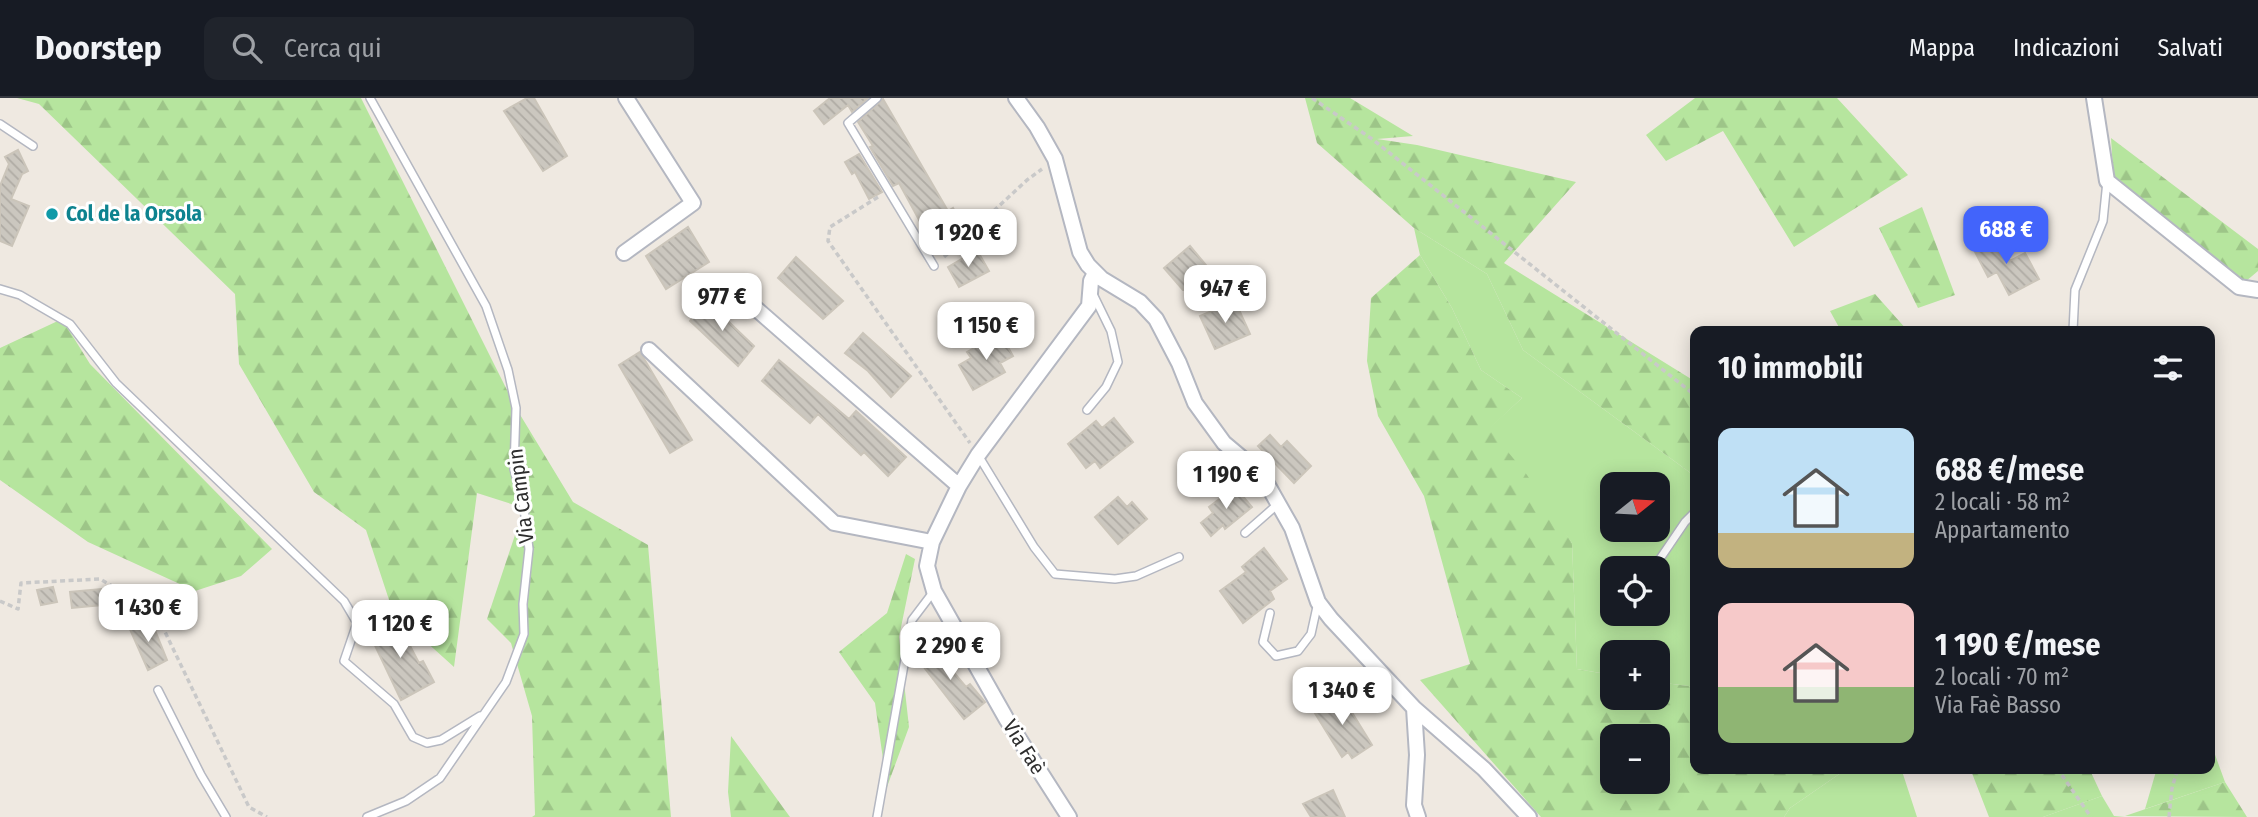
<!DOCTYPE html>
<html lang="it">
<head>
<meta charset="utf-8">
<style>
	body { margin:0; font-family:"Fira Sans Condensed",sans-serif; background:#20242c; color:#f1f3f6; height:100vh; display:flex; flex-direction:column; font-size:26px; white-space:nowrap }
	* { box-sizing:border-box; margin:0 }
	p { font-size:23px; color:#9ea1a6 }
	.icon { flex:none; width:38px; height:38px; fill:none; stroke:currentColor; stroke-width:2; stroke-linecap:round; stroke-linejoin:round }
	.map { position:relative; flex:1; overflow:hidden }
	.side { position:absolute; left:1690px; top:228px; width:525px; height:448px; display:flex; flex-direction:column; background:#171b24; border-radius:14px; box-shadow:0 4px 18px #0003 }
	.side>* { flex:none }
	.needle { width:46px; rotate:72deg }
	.buttons { position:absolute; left:1600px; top:374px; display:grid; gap:14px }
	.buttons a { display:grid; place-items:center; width:70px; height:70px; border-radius:14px; background:#171b24; box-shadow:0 4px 18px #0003; font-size:35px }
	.price { position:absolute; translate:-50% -60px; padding:0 16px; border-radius:14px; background:#fff; color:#222; font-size:23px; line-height:46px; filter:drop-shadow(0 2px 4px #0008) }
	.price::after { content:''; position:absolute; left:50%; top:42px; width:21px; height:16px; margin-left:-10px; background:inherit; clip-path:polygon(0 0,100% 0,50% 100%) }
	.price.current { background:#4264fb; color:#fff }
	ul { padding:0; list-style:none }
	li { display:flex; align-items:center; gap:21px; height:175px; padding:0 28px }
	li span { display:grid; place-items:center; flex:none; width:196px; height:140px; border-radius:14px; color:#555 }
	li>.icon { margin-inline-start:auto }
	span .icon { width:84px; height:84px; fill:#fffc; stroke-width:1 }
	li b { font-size:30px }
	h2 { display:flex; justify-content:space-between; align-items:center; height:84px; padding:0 28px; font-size:30px }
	header { display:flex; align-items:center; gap:42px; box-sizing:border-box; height:98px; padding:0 35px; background:#171b24; border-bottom:2px solid #363941 }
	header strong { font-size:33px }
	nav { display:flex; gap:38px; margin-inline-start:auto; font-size:24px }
	.search { width:490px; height:63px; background:#20242c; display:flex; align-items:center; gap:18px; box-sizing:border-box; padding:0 24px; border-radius:14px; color:#9ea1a6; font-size:26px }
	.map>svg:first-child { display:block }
</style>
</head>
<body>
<header>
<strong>Doorstep</strong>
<div class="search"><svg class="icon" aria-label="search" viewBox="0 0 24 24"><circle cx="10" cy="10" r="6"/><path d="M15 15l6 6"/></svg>Cerca qui</div>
<nav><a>Mappa</a><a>Indicazioni</a><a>Salvati</a></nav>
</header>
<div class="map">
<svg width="2258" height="719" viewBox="0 0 2258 719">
	<defs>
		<pattern id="forest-firs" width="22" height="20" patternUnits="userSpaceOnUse" patternTransform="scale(1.75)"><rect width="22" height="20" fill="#b6e59e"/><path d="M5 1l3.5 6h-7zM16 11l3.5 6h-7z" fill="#9dc588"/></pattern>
		<pattern id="building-back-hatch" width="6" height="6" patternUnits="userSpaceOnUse" patternTransform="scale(1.75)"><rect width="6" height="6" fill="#cbc7bf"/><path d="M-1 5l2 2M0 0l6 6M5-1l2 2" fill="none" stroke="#afaba4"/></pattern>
	</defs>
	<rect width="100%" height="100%" fill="#efe9e1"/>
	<!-- grass -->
	<path fill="#b6e59e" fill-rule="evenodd" d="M1414,130L1487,176L1523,252L1696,379V589L1657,584V555H1612V577L1577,571L1572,445L1488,331L1522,300L1481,272L1452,210L1420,157ZM1612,387H1657V432H1612ZM1612,471H1657V516H1612Z
		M2210,643L2225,684L2145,711L2157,670H2210Z
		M1848,670H1901L1917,719H1784L1790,710Z
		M2102,698L2114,718L2125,719H2043Z"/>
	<!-- forest -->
	<path fill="url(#forest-firs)" fill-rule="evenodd" d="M17,0H361L516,310L573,404L648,447L671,719H532L535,717L532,618L511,545L487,521L524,410L477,395L454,569L393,514L366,432L314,394L239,266L235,196L39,6Z
		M1305,0H1350L1413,38L1377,41L1417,47L1576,84L1504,165L1696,284V379L1523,252L1487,176L1414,130L1317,45Z
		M1695,0H1837L1908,77L1794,149L1723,33L1666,63L1646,37Z
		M2111,40L2258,151V173L2239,189L2114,89Z
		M1922,109L1955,197L1918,210L1879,130Z
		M1420,157L1452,210L1481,272L1522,300L1489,331L1527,377L1572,445L1577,571L1612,577V600H1657V584L1696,589V670H1848L1790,710L1784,719H1541L1420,582L1470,566L1424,398L1378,318L1367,263L1371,200ZM1612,639H1657V684H1612Z
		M1875,196L1908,233H1841L1830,213Z
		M62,221L90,266L272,451L241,478L195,493L88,444L0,382V250Z
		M906,456L915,461L899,539L909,629L887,689L875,605L839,554L887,515Z
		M731,638L790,719H731L728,694Z
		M1970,670H2089L2102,698L2043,719H1989Z
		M2225,684L2247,719L2125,718Z"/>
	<!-- building -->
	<path fill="url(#building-back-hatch)" stroke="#cbc5ba" stroke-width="2" d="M527,0H534L567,58L543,73L504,13Z
		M830,0H868L852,14L848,7L824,26L814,13Z
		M883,1L948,113L953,110L962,127L931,144L899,85L893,88L870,49L873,48L858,24Z
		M18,52L28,73L22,76L11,101L29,108L12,148L0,143V88L9,66L5,59Z
		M859,56L882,94L869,101L855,74L852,76L845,64Z
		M688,129L709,164L666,191L646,158Z
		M1996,138L2010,163L2025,155L2039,181L2009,197L1997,174L1988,179L1973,150Z
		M1190,148L1211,173L1188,192H1183L1164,170Z
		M977,152L989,173L959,189L948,169Z
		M796,159L843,203L823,221L778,180Z
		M707,203L754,248L738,268L690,223Z
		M1235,203L1250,236L1215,251L1200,218Z
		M863,235L911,278L891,299L868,273L845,255Z
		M1000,235L1013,258L1000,265L1005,274L973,292L959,267L971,260L967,254Z
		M640,254L692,342L670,355L619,267Z
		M779,262L849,321L856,313L906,359L888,378L864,354L861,357L818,316L810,325L762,283Z
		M1114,320L1133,344L1100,370L1095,363L1086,370L1068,346L1096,323L1102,330Z
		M1270,337L1281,349L1287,343L1311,368L1294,385L1258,348Z
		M1235,389L1252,409L1225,431L1223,427L1211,438L1201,425L1213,415L1209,409Z
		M1118,399L1127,409L1132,404L1147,421L1118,446L1095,419Z
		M1264,450L1287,481L1270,493L1274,501L1243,525L1220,493L1246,474L1242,469Z
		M53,489L57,504L41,507L37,492Z
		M101,491L102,507L72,510L70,494Z
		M150,520L167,562L148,572L129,529Z
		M396,521L419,565L423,563L434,584L401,602L369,535Z
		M934,544L948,562L945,564L966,589L970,586L985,604L964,621L916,559Z
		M1340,595L1372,647L1352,660L1348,654L1342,659L1313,612Z
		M1333,692L1345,719H1311L1303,706Z"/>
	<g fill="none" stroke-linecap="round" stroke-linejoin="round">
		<defs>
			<path id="lane" d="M877,0L848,25L934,168
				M0,26L33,48
				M0,191L20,197L70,226L116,285L344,503L357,525L344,563L394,606L413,639L427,645L441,642L480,618
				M2073,233L2075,192L2103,123L2107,83
				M1087,312L1106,289L1118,264L1111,233L1092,194
				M978,357L1034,449L1055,476L1115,481L1136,478L1179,459
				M1245,435L1278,406
				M1653,471L1685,424L1696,413
				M1270,515L1263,544L1276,558L1298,553L1311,536L1318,504
				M158,592L201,677L226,719
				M367,719L406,703L440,680L506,584L524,536L523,506L529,451L524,410L514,371L516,310L508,272L486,208L370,0
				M877,719L912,522L934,493"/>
			<path id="street" d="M1016,0L1037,29L1055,61L1080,154L1088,167L1102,181L1140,204L1156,221L1179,265L1195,305L1224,345L1262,377L1292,430L1318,504L1331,521L1414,610L1484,671L1529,719
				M2094,0L2107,83L2239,189L2258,192
				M624,155L693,105L626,0
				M729,187L959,388
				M649,252L834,425L932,444
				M1414,610L1417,657L1414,707L1418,719
				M1069,719L1007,622L934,493L927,468L932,444L959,388L978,357L1089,208L1091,183L1095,175"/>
		</defs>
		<!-- lane casing -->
		<use href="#lane" stroke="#b4b7c1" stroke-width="10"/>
		<!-- street casing -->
		<use href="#street" stroke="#b4b7c1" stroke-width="18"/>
		<!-- path -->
		<path stroke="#c9c9c9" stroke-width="3.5" stroke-dasharray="5 3.5" stroke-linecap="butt" d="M1312,0L1372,41L1696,298
			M878,99L830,129L828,143L970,345
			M944,159L1027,82L1042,71
			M0,503L18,511L21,485L100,481L155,513L249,709L267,719
			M2057,670L2091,719
			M2169,719L2172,690L2178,670"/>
		<!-- lane -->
		<use href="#lane" stroke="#fff" stroke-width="7"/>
		<!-- street -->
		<use href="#street" stroke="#fff" stroke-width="14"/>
	</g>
	<!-- markers -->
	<circle fill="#0f9aa8" stroke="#fff" stroke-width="2.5" cx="52" cy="116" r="7"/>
	<g text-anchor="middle" stroke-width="6" stroke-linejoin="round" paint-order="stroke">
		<!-- culture labels -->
		<g font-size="21" font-weight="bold" fill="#0d838f" stroke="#fff" text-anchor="start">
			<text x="66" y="123">Col de la Orsola</text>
		</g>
		<!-- street labels -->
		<g font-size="21" fill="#2e2e2e" stroke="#fff">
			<text transform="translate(521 398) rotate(-97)" y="7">Via Campin</text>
			<text transform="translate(1024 649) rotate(58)" y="7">Via Faè</text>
		</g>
	</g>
</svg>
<div class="buttons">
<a><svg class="needle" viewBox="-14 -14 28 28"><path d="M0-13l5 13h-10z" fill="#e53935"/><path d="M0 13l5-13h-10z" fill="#9ea1a6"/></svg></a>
<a><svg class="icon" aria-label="locate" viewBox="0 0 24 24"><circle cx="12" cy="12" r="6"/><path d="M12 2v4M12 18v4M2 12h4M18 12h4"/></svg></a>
<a>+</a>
<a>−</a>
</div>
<b class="price current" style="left:2006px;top:168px">688 €</b>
<b class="price" style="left:968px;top:171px">1 920 €</b>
<b class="price" style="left:1225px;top:227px">947 €</b>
<b class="price" style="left:722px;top:235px">977 €</b>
<b class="price" style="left:986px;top:264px">1 150 €</b>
<b class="price" style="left:1226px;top:413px">1 190 €</b>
<b class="price" style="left:148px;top:546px">1 430 €</b>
<b class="price" style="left:400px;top:562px">1 120 €</b>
<b class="price" style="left:950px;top:584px">2 290 €</b>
<b class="price" style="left:1342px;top:629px">1 340 €</b>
<section class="side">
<h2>10 immobili<svg class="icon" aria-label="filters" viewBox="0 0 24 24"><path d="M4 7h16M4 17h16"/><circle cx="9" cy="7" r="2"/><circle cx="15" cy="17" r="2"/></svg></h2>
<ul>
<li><span style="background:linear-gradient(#bfe0f5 75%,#c2b280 0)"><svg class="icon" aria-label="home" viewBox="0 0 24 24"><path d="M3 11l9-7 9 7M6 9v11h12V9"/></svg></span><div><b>688 €/mese</b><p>2 locali · 58 m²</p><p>Appartamento</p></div></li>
<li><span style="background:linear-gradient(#f6c9c9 60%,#8fb573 0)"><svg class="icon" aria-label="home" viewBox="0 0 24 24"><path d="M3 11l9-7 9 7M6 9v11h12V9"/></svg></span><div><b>1 190 €/mese</b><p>2 locali · 70 m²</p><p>Via Faè Basso</p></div></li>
</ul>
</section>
</div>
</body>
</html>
